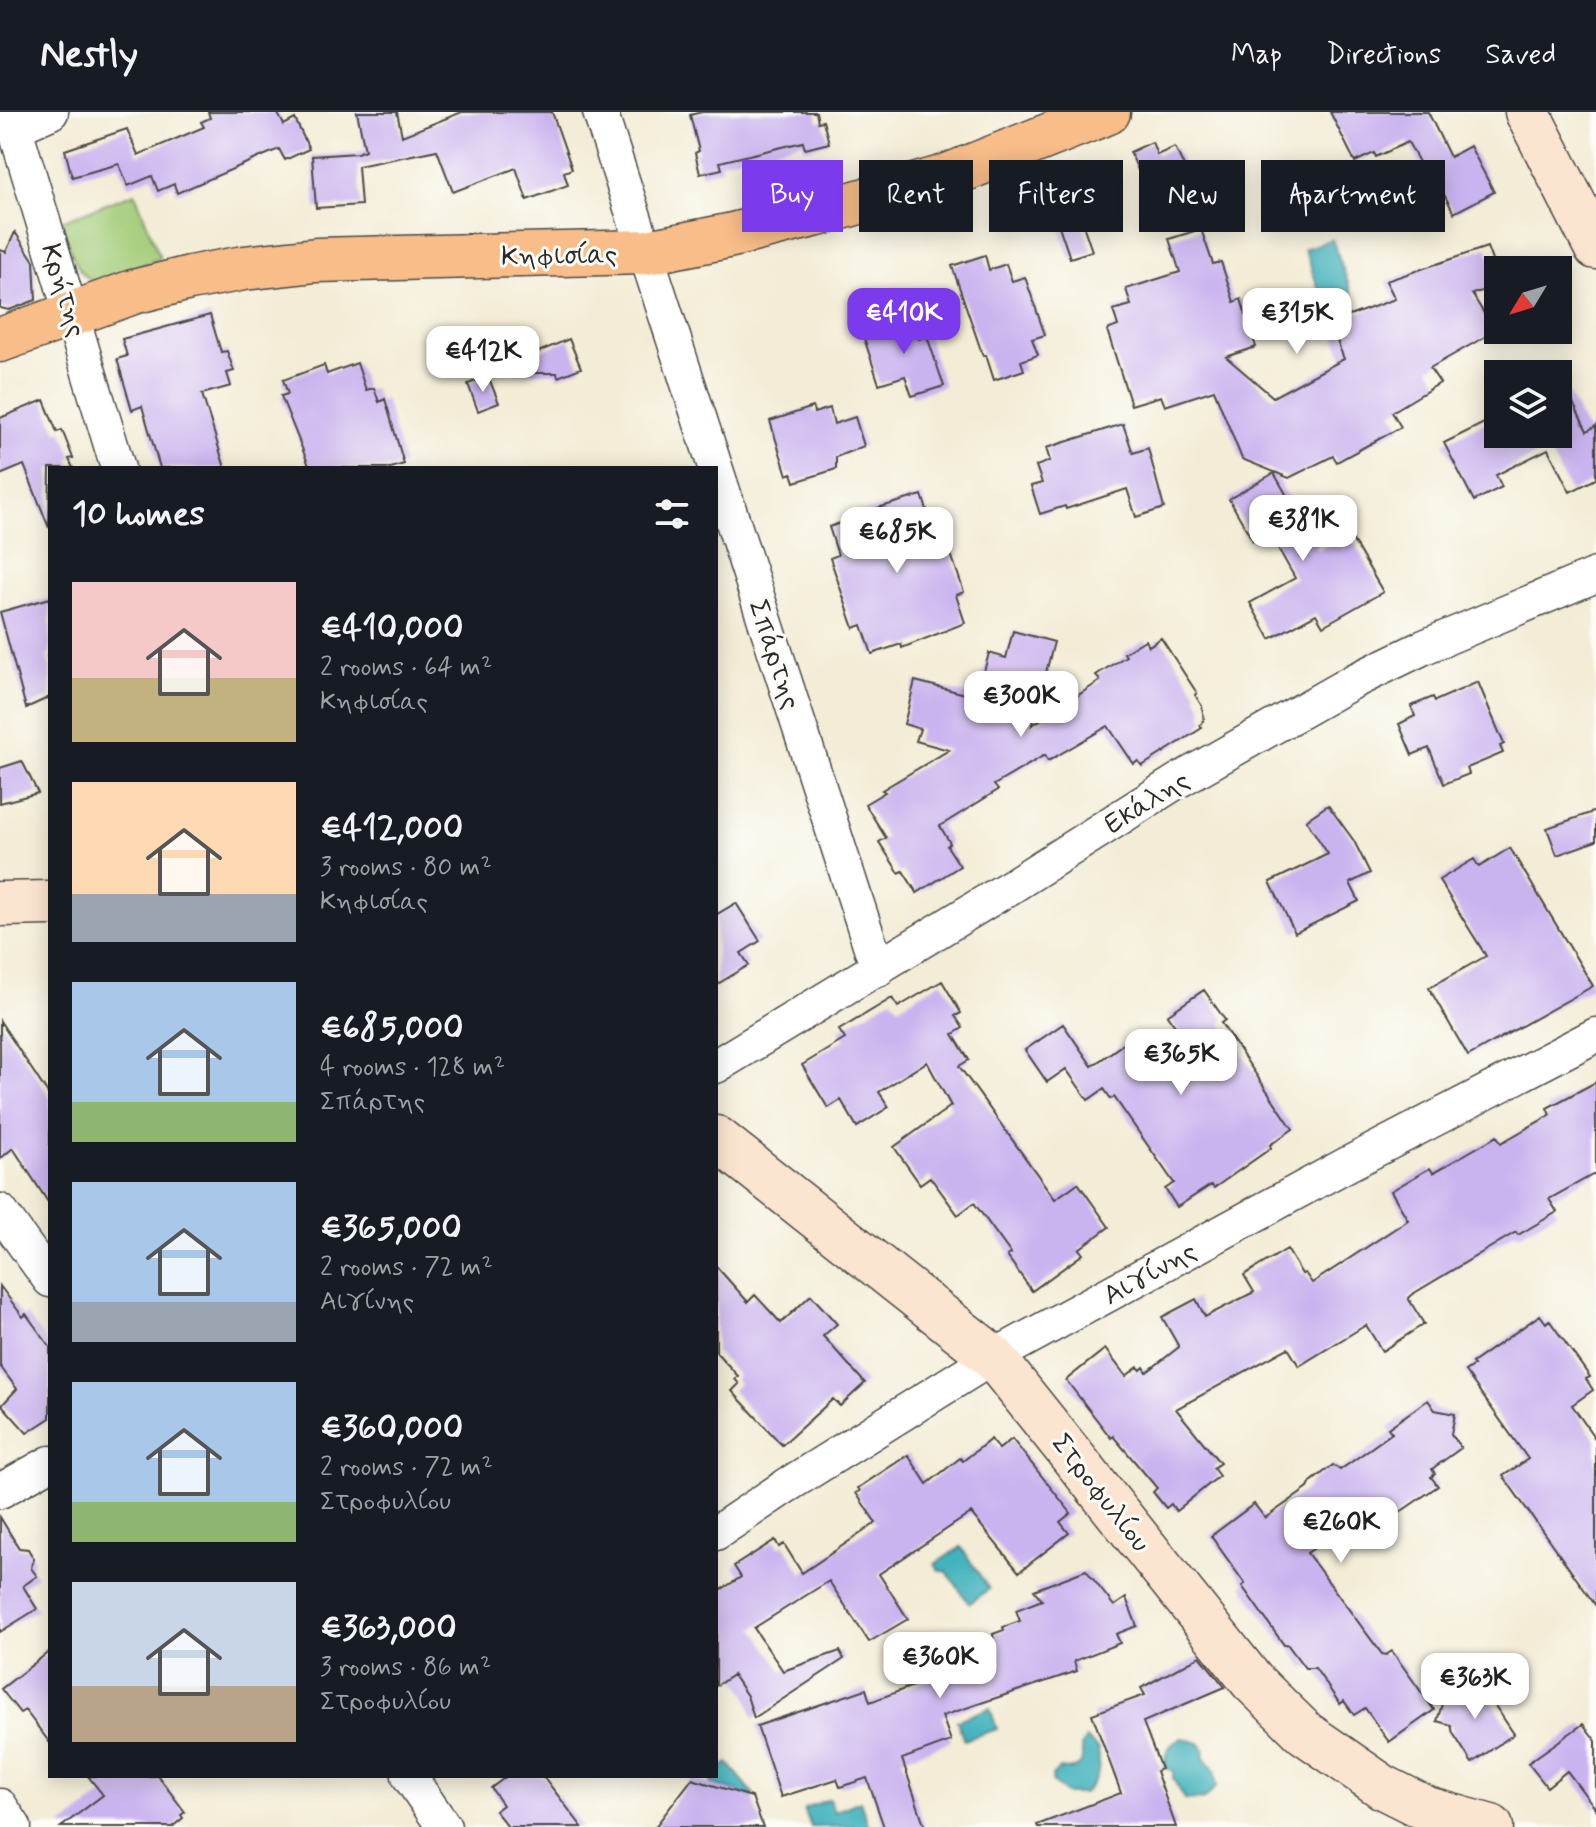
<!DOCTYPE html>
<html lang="en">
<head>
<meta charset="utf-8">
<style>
	body { margin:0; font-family:Mynerve,sans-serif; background:#242831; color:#f1f3f6; height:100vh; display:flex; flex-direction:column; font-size:30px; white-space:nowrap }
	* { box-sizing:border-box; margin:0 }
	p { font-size:26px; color:#9ea1a6 }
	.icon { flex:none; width:44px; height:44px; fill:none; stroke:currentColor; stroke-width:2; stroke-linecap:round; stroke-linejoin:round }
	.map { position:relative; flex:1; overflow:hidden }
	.sheet { position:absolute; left:48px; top:354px; width:670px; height:1312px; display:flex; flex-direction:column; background:#171b24; border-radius:0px; box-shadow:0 4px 20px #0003 }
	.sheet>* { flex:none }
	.hud { position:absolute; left:742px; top:48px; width:734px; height:72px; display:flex; gap:16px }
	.needle { width:52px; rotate:232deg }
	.fabs { position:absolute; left:1484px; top:144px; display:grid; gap:16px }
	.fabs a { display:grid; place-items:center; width:88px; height:88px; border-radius:0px; background:#171b24; box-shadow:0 4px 20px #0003; font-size:40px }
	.price { position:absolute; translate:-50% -68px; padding:0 18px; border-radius:16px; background:#fff; color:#222; font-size:26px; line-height:52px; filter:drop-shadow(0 2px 4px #0008) }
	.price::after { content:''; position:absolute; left:50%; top:48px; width:24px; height:18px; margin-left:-12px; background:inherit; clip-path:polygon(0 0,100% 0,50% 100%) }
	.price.current { background:#7c3aed; color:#fff }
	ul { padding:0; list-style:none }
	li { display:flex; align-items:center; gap:24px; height:200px; padding:0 24px }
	li span { display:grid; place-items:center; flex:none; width:224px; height:160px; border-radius:0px; color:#555 }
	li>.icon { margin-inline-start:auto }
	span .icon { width:96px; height:96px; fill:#fffc; stroke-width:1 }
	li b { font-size:34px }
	h2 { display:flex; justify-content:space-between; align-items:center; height:96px; padding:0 24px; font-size:34px }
	.tag { padding:0 28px; border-radius:0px; background:#171b24; box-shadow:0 4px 20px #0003; font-size:28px; line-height:72px }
	.tag.current { background:#7c3aed; color:#fff }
	header { display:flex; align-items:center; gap:48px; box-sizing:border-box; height:112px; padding:0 40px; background:#171b24; border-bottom:2px solid #363941 }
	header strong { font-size:38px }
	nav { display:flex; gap:44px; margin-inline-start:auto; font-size:28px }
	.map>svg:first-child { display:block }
</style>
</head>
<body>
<header>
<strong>Nestly</strong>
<nav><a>Map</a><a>Directions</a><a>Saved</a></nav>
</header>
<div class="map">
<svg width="1596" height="1715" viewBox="0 0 1596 1715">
	<rect width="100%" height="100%" fill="#fdfcf7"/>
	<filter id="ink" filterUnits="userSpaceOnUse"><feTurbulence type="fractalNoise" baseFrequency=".0125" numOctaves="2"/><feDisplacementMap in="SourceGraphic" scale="16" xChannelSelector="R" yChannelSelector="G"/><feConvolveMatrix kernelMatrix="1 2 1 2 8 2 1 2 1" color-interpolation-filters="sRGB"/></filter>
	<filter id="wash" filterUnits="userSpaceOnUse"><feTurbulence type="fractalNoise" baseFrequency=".006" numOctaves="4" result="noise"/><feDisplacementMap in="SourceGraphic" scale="32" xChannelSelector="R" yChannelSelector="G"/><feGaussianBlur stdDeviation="1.8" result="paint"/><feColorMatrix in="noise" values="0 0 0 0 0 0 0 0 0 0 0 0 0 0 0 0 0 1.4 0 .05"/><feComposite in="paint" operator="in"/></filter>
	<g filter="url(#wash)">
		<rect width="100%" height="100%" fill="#f3ecd6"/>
		<!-- green -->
		<path fill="#a1ca76" stroke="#667a50" stroke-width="2" d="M135,81L160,146L99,170C74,168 69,129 61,109Z"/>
		<!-- water -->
		<path fill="#43b2bd" stroke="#376e74" stroke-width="2" d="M1332,127L1355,190L1328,201L1304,137Z
			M961,1435L989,1477L969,1491L947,1460L939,1458L935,1452Z
			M990,1596L997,1617L964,1628L957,1608Z
			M1182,1626L1199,1631L1204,1637L1203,1645L1214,1658L1217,1674C1199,1692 1209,1687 1185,1687L1173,1667V1659L1166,1656C1163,1642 1169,1632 1182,1626Z
			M1086,1627L1098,1637C1101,1657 1099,1668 1083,1682H1067L1053,1671L1052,1664L1059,1657C1079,1660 1085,1653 1081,1634Z
			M728,1651L753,1681L752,1685L711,1671L712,1664H716V1661Z
			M829,1687L834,1700L860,1689L869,1714L811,1715L804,1697Z"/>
		<g id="blocks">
			<!-- building -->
			<path fill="#cab4ef" d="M208,0H277L284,13L295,7L309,37L285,48L279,37L177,81L174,72L158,79L152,64L128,74L119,52L72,65L65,38L127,17L138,43L204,15L201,10L210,6Z
				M357,0H397L402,24L462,0H552L572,57L564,60L568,73L527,88L516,56L453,80L437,38L358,54L361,93L316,96L312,44L357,41L365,38Z
				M702,0H816L818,10L823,9L829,31L805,37L803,30L720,50L722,57L700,62L695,41L699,39L690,3Z
				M1330,0H1428L1450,45L1470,34L1494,80L1454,101L1444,82L1438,85L1408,30L1376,45L1374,41L1355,50Z
				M1152,30L1157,43L1175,35L1187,61L1147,78L1130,40Z
				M1081,107L1092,139L1070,146L1059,114Z
				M1201,117L1213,152L1221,150L1234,190L1241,187L1256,235L1226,245L1273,285L1344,247L1330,211L1395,187L1386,169L1487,135L1498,165V174L1472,182L1495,219L1430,256L1440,271L1392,300L1401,315L1337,350L1333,344L1289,366L1242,347L1214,278L1165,294L1161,284L1131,293L1107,218L1118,214L1113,198L1131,193L1126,177L1180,160L1169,127Z
				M15,120L34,149L36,188L9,198L0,196V138L6,140Z
				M985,143L989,158L1006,152L1012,169L1025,165L1045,223L1032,227L1038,243L1021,249L1024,258L994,268L986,243L983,244L952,154Z
				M910,201L919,227L927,224L944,274L912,284L905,264L879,272L864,226L886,219L883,210Z
				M210,203L221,240L227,239L234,259L227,261L231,274L202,282L225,356H160L142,294L132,298L117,247L127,244L122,227Z
				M569,227L581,256L558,265L557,261H488Z
				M357,251L366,278L374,276L379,290L385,287L404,352L391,356H310L281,284L288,282L283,268L324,253L327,262Z
				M1558,261L1587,319L1596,314V367L1570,380L1548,337L1496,363L1502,375L1474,389L1444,331L1498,304V322H1558Z
				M488,264L499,291L478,299L468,272Z
				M44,288L57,320L62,318L73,346L69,347L73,356H50L49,416L24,353L0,363V306Z
				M813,295L814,301L830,296L834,312L855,305L864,334L836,345V357L795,370L792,361L787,363L770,309Z
				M1123,312L1133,341L1148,336L1164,396L1136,405L1127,377L1066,397L1065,394L1040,402L1031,374L1042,371L1036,354L1050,349L1046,336Z
				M1274,361L1318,438L1348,420L1383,480L1323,514L1316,502L1270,527L1250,491L1295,466L1269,420L1253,429L1229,387Z
				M922,383L932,413L940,410L964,480L956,483L965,511L902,536L901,532L872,542L862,513L854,516L830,446L838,443L829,415L858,405L857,402Z
				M50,486V542L47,543L50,556V585L26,596L0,500Z
				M1013,519L1054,530L1032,613L1100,569L1096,563L1126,544L1124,541L1145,528L1149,534L1161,526L1197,581L1195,583L1202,594L1204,608L1200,613L1202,616L1142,654L1138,649L1134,652L1108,614L1048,649L1045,643L994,673L998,678L940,714L950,731L947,734L960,754L917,781L903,759L899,761L879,730L886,726L865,692L885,680L882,678L949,638L916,629L920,617L904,612L915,569L977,585L989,541L1006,546Z
				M1478,570L1504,632L1500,634L1503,641L1467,656L1469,662L1444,672L1429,636L1412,643L1399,612L1415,604L1411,594L1433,585L1435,589Z
				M22,649L38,681L0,691V656Z
				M1328,693L1354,729L1370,761L1350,771L1359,789L1295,821L1270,770L1328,742L1306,708Z
				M1596,699V729L1557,743L1547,716Z
				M1510,736L1593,874L1468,944L1429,876L1486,844L1439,768L1474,747L1479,755Z
				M736,791L760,829L741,841L749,853L716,873V800L717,802Z
				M942,869L961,901L955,904L963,916L953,922L969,948L959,954L1055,1087L1078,1071L1109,1115L1079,1137L1083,1142L1032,1179L1007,1144L1011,1142L974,1091L958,1103L930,1065L920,1072L894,1035L951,994L927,950L879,980L889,995L857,1015L841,988L828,996L802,953L845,927L839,918L892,886L898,895Z
				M1204,878L1225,908L1221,911L1293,1017L1270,1033L1271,1036L1214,1076L1211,1073L1177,1095L1165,1077L1174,1071L1114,985L1111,987L1104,977L1088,988L1066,957L1047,970L1025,938L1063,912L1092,954L1126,930L1143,954L1184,926L1167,903Z
				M0,909L50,985V1093L13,1036L0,1047Z
				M1596,970V1061L1549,1087L1557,1100L1518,1123L1516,1120L1411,1183L1408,1186L1424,1212L1382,1239L1366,1213L1299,1254L1288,1236L1176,1297L1220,1351L1213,1356L1219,1364L1176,1399L1171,1392L1166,1396L1153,1380L1157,1376L1113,1324L1111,1326L1066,1268L1105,1237L1126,1264L1138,1255L1141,1258L1144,1255L1147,1260L1179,1235L1162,1205L1196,1187L1205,1205L1254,1180L1244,1163L1287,1137L1302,1162L1305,1161L1312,1171L1408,1108L1391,1079L1430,1056L1433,1061L1497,1024L1501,1031L1550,1003L1547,996Z
				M716,1154L748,1190L755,1183L781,1211L811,1183L837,1212L823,1224L865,1271L840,1294L833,1287L782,1333L732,1279L739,1272L735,1267L738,1264L716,1240Z
				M0,1174L23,1205L26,1202L50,1235V1306L27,1321L2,1293L17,1277L0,1254Z
				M1540,1203L1546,1211L1549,1208L1590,1265L1586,1267L1593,1278L1572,1293L1596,1328V1494L1503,1364L1528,1347L1465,1259L1474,1253L1472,1251Z
				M1428,1288L1435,1298L1455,1302L1451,1322L1461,1336L1432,1357L1435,1362L1431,1365L1438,1374L1371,1420L1364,1411L1358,1415L1354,1409L1307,1441L1382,1542L1386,1543L1392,1539L1434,1598L1389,1630L1365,1596L1354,1603L1344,1589L1340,1592L1315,1556H1305L1287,1532L1284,1533L1242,1474L1245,1472L1211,1424L1254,1392L1265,1406L1308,1376L1311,1370L1333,1353L1340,1358L1392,1321L1388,1316Z
				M991,1327L999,1337L1012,1327L1071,1401L1060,1410L1069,1421L1019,1460L971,1401L879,1462L908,1507L869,1530L829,1469L754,1516L783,1559L840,1539L844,1547L754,1606L747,1584L733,1563L716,1574V1481L741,1465L734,1454L775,1428L779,1435L784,1432L802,1461L876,1411L856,1381L860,1379L858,1376L908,1343L927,1372L960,1346L963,1349Z
				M0,1405L19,1436L28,1437L34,1447L31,1456L37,1464L23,1474L37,1497L0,1520Z
				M1086,1458L1114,1494L1126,1486L1137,1514L1116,1522L1120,1531L1074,1549L1077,1559L942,1604L951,1629L902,1647L925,1715H884L867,1666L840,1675L837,1667L781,1685L757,1614L866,1577L870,1590L929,1568L925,1557L994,1533L993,1522L1004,1518L1003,1515L1020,1509L1016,1498L1042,1488L1034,1478Z
				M50,1539V1631L25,1598L20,1601L1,1577Z
				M1200,1544L1225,1575L1143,1610L1161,1657L1156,1659L1176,1715H1038L1037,1713L1121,1681L1092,1602L1145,1583L1141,1576Z
				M1473,1561L1514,1622L1472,1651L1453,1621L1451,1613L1437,1609L1446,1579L1467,1585Z
				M1583,1612L1596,1629V1697L1567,1659L1547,1675L1528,1651Z
				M88,1664H158L185,1700L181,1703L183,1706L172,1715H61L103,1683Z
				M507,1664H543L582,1715H508L495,1699L503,1693L491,1676Z
				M692,1667L752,1685L763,1715H655Z"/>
		</g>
	</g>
	<g filter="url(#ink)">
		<use href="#blocks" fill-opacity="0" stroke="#494845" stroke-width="2"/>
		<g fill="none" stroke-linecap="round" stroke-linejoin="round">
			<defs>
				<path id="street" d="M10,0L118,356
					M600,0L878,857
					M15,16L51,0
					M716,954L1012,774L1176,670L1354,569L1424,535L1596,463
					M0,1099L50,1168
					M0,1379L50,1351
					M716,1421L786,1374L993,1245L1346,1053L1596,923
					M409,1664L444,1715
					M0,1694L14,1715"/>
				<path id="secondary" d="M1527,0L1596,135
					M0,792L50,791
					M716,1026L993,1245L1252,1569L1305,1621L1383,1675L1427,1697L1491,1715"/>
				<path id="primary" d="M0,228L133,180L190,166L244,156L316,148L647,140L728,124L814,103L945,65L1108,0"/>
			</defs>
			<!-- street casing -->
			<use href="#street" stroke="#494845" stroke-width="37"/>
			<!-- secondary casing -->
			<use href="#secondary" stroke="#494845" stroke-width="47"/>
			<!-- primary casing -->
			<use href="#primary" stroke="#494845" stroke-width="47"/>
			<!-- street -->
			<use href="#street" stroke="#fff" stroke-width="34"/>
			<!-- secondary -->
			<use href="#secondary" stroke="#fce5d0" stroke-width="44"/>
			<!-- primary -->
			<use href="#primary" stroke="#f8bd89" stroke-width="44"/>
		</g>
	</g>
	<g text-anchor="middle" stroke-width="6" stroke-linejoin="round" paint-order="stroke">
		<!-- street labels -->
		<g font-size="28" fill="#2b2b2b" stroke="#fdfcf7">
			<text transform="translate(559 142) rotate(-1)" y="10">Κηφισίας</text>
			<text transform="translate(65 178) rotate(73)" y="10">Κρήτης</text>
			<text transform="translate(776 542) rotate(72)" y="10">Σπάρτης</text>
			<text transform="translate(1146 689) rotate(-32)" y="10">Εκάλης</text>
			<text transform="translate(1149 1160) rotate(-29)" y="10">Αιγίνης</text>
			<text transform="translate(1102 1380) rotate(52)" y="10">Στροφυλίου</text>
		</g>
	</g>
</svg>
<div class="fabs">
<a><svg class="needle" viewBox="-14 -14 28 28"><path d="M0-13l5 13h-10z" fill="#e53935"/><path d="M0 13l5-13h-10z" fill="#9ea1a6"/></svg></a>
<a><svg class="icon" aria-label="layers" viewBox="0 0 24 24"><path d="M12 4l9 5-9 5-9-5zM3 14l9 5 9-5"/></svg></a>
</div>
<b class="price current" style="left:904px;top:244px">€410K</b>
<b class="price" style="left:1297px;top:244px">€315K</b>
<b class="price" style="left:483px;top:282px">€412K</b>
<b class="price" style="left:1303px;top:451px">€381K</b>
<b class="price" style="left:897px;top:463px">€685K</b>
<b class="price" style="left:1021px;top:627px">€300K</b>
<b class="price" style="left:1181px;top:985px">€365K</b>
<b class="price" style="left:1341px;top:1453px">€260K</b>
<b class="price" style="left:940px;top:1588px">€360K</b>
<b class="price" style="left:1475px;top:1609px">€363K</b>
<div class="hud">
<a class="tag current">Buy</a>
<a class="tag">Rent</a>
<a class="tag">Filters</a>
<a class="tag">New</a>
<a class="tag">Apartment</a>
</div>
<section class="sheet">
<h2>10 homes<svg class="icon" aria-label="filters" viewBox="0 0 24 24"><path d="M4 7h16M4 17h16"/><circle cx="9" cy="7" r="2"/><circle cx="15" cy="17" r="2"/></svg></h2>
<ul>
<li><span style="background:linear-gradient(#f6c9c9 60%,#c2b280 0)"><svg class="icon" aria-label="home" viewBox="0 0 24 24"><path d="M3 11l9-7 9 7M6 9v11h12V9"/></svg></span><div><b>€410,000</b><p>2 rooms · 64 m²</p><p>Κηφισίας</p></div></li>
<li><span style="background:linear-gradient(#ffd9b3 70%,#9aa5b1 0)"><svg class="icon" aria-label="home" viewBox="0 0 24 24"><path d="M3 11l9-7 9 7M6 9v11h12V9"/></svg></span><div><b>€412,000</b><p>3 rooms · 80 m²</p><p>Κηφισίας</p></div></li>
<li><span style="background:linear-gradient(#a9c7e8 75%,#8fb573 0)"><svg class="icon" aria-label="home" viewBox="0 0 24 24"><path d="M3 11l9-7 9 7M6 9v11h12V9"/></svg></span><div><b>€685,000</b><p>4 rooms · 128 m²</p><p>Σπάρτης</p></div></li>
<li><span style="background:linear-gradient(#a9c7e8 75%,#9aa5b1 0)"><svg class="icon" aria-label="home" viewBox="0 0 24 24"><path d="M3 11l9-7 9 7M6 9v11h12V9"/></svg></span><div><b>€365,000</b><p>2 rooms · 72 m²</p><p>Αιγίνης</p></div></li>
<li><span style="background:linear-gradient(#a9c7e8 75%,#8fb573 0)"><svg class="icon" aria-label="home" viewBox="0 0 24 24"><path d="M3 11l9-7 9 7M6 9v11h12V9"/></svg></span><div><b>€360,000</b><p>2 rooms · 72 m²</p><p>Στροφυλίου</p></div></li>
<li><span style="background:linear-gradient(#c9d6e8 65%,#b9a48a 0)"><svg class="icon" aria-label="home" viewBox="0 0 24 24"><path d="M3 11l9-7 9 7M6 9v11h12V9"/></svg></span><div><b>€363,000</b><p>3 rooms · 86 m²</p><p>Στροφυλίου</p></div></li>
</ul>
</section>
</div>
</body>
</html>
